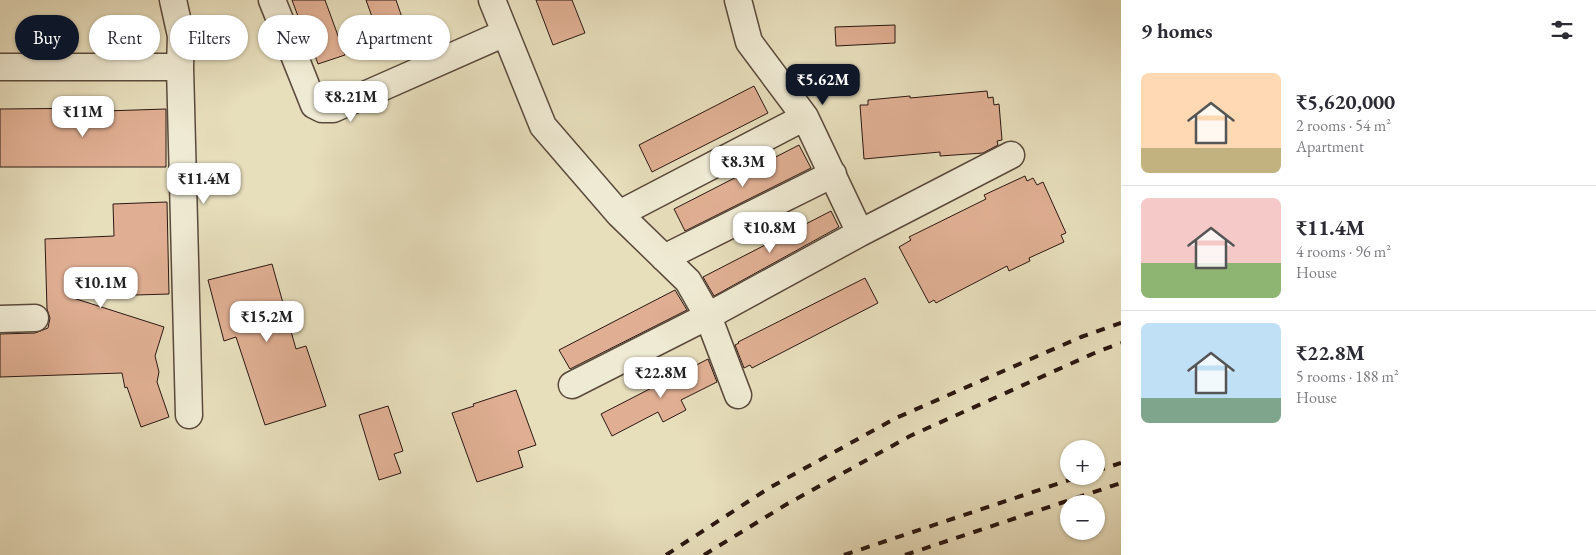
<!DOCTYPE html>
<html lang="en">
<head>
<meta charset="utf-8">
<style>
	body { margin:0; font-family:"EB Garamond",serif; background:#f7f7f7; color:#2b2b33; height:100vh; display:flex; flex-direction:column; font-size:19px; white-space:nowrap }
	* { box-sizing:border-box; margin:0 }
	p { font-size:16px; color:#7c7c81 }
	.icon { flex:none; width:28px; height:28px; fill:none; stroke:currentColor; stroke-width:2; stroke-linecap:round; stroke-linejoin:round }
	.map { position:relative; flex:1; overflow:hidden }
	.sheet { display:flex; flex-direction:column; background:#fff; width:475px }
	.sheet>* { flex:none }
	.guide { position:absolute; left:15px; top:15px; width:475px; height:45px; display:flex; gap:10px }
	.fabs { position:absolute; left:1060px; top:440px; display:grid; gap:10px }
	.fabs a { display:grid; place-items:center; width:45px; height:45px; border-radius:50%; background:#fff; box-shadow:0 1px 4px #0004; font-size:25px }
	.price { position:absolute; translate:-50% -42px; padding:0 11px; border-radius:10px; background:#fff; color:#222; font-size:16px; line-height:32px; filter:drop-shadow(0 1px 2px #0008) }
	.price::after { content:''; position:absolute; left:50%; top:30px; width:15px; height:11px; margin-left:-8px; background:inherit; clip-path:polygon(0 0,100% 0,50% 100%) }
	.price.current { background:#111827; color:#fff }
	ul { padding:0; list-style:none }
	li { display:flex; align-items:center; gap:15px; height:125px; padding:0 20px }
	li+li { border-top:1px solid #e1e1e2 }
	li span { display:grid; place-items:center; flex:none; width:140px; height:100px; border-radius:8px; color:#555 }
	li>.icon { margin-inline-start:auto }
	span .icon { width:60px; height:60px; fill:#fffc; stroke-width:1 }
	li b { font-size:21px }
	h2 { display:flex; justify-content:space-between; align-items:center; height:60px; padding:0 20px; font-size:21px }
	.tag { padding:0 18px; border-radius:22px; background:#fff; box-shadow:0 1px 4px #0004; font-size:18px; line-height:45px }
	.tag.current { background:#111827; color:#fff }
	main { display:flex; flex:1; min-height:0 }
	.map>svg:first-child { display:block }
</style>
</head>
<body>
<main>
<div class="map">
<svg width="1121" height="555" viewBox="0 0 1121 555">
	<rect width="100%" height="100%" fill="#e7debc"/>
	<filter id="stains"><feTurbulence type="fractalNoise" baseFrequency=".004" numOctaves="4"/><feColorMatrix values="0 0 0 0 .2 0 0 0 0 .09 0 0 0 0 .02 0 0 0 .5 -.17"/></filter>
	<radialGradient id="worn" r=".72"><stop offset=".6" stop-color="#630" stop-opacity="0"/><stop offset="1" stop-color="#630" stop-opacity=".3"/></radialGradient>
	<!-- building -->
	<path fill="#e0af93" stroke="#2b1812" d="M292,0H325L345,55L318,64L309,39L304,41L296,20L299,19Z
		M366,0H396L406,29L380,39Z
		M536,0H572L585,33L553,45Z
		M895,25V43L836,46L835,27Z
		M754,86L768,113L652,172L639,145Z
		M987,91L988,98L993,97L994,105L999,104L1002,140L997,141L998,145L983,153L940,156V152L864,159L860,105H868V100L910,96V98Z
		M105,108V111L166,109V167H0V109Z
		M799,145L811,168L685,231L674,209Z
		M1025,176L1027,181L1033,178L1037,185L1043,182L1066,233L1061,235L1064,242L1029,258L1030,261L1009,271L1007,266L936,303L934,300L929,303L899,247L911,240L909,237L986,199L984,195Z
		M167,202L169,294L70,297L164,327L155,356L159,372L157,382L169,417L141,427L127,387L125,388L122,373L0,377V334L35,333L48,328L50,318L47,309L45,239L114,236L113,204Z
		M831,211L839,227L714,296L703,277Z
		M272,264L296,349L306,346L326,406L265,425L236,337L224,341L208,280Z
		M865,278L878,303L752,368L750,365L744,368L735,345L739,343L738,342Z
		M675,290L687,310L570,369L559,350Z
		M708,359L717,382L681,400L686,410L663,422L658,412L612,436L601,414Z
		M516,390L536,445L518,451L523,467L477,482L452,413L474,406L473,404Z
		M388,406L403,451L394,454L401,473L379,480L359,415Z"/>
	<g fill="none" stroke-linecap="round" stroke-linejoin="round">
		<defs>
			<path id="street" d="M173,0L181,36L180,67L189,415
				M272,0L314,105L322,109H333L505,33
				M492,0L543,126L619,214L688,281L708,316L738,395
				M738,0L749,42L805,117L860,233
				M0,67H180
				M619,214L805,117
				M664,258L833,174
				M0,319L35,318
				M572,385L708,316L860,233L1011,155"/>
		</defs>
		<!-- street casing -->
		<use href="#street" stroke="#5a4a3c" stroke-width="29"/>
		<!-- street -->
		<use href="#street" stroke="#efead3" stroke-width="26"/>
		<!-- rail -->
		<path stroke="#2b1812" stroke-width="4" stroke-dasharray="9 9" stroke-linecap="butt" d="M1096,471L1121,463
			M666,555L769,488L896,418L1081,337L1121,323
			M704,555L787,504L910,436L1099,351L1121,343
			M844,555L1081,476
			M905,555L1121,483"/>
	</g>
	<rect width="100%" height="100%" filter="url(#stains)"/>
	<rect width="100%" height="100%" fill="url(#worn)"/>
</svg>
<div class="fabs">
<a>+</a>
<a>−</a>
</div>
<b class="price current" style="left:823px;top:106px">₹5.62M</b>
<b class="price" style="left:351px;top:123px">₹8.21M</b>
<b class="price" style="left:83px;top:138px">₹11M</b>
<b class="price" style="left:743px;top:188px">₹8.3M</b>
<b class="price" style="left:204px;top:205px">₹11.4M</b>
<b class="price" style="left:770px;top:254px">₹10.8M</b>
<b class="price" style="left:101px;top:309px">₹10.1M</b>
<b class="price" style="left:267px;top:343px">₹15.2M</b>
<b class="price" style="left:661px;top:399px">₹22.8M</b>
<div class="guide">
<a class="tag current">Buy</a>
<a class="tag">Rent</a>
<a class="tag">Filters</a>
<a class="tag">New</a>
<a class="tag">Apartment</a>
</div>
</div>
<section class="sheet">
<h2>9 homes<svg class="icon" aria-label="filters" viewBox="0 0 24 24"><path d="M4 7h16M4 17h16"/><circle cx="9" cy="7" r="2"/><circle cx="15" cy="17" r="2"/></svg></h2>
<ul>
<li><span style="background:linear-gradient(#ffd9b3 75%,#c2b280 0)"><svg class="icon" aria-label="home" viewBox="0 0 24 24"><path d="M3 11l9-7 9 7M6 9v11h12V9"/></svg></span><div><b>₹5,620,000</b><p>2 rooms · 54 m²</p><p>Apartment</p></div></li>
<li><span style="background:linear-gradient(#f6c9c9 65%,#8fb573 0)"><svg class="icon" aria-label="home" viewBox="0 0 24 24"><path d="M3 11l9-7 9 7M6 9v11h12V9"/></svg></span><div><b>₹11.4M</b><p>4 rooms · 96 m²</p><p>House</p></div></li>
<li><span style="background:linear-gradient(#bfe0f5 75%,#7fa58c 0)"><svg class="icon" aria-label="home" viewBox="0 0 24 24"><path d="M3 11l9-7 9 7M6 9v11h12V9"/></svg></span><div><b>₹22.8M</b><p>5 rooms · 188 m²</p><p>House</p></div></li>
</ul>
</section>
</main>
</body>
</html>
